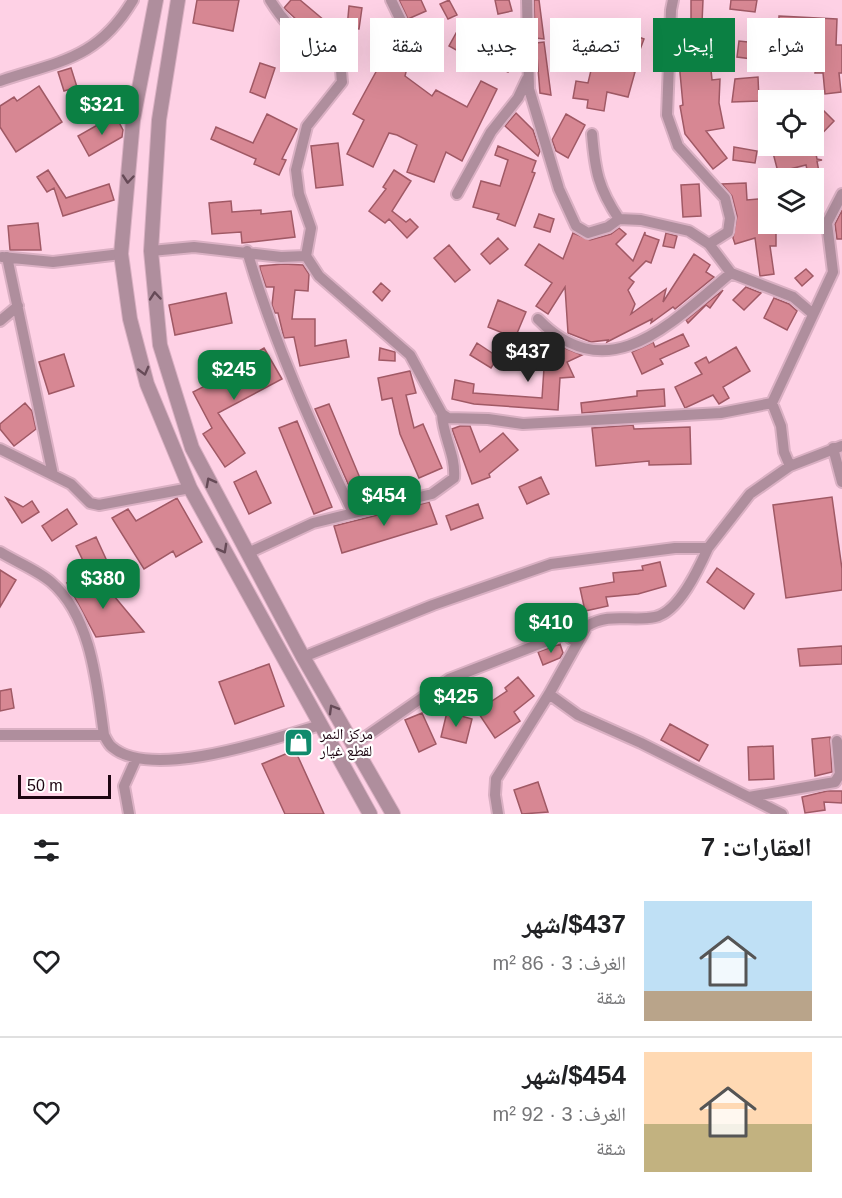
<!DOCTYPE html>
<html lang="ar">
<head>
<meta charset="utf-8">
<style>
	body { margin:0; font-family:Helvetica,"Noto Naskh Arabic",sans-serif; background:#f2f2f2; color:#202124; direction:rtl; height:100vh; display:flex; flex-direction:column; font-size:22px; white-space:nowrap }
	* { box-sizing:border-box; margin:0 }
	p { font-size:20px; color:#757577 }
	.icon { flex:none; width:33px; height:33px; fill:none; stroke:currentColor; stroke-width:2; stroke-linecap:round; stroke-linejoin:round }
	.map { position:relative; height:814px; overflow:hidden; direction:ltr }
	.sheet { display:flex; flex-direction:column; background:#fff; flex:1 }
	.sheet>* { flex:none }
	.guide { position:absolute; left:18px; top:18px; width:807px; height:54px; direction:rtl; display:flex; gap:12px }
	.tools { position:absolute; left:758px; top:90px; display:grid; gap:12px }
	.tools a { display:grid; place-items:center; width:66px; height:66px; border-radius:0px; background:#fff; box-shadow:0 6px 24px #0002; font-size:30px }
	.scale { position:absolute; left:18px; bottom:15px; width:93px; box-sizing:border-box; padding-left:6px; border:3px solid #1d0511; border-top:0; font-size:16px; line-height:21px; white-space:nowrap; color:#1d0511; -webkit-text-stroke:4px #fff; paint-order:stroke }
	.price { position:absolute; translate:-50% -51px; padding:0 14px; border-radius:12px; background:#0b8043; color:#fff; font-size:20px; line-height:39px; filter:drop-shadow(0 2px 3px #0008) }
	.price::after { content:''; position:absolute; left:50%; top:36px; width:18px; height:14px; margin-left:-9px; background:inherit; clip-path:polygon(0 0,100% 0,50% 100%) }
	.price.on { background:#222; color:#fff }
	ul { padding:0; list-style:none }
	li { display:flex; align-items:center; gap:18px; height:150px; padding:0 30px }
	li+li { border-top:2px solid #e0e0e0 }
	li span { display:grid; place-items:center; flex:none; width:168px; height:120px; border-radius:0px; color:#555 }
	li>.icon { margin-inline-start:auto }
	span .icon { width:72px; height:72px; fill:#fffc; stroke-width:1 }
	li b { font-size:26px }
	h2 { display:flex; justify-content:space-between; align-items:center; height:72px; padding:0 30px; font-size:26px }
	.tag { padding:0 21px; border-radius:0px; background:#fff; box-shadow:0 6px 24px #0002; font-size:21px; line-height:54px }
	.tag.on { background:#0b8043; color:#fff }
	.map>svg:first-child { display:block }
</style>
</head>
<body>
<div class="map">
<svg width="842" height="814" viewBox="0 0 842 814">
	<rect width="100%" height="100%" fill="#fed1e5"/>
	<!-- building -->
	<path fill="#d78793" stroke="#a05965" stroke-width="1.5" d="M197,0H239L233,31L193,23Z
		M291,0H300L331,26L320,25L322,28L315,37L284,8Z
		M399,0H421L426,11L408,19Z
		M449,0L457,15L448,19L440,4Z
		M495,0H509L512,11L498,14Z
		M534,0H539L544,39L535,38Z
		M691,0H703L702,23H719L720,49H709L712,80L720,79L719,103L724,128L706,131L727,158L713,169L685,134L680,106L683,105L679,62L691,61Z
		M731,0H757L755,12L730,9Z
		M349,6L362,8L359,29L347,28Z
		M779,16L837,19L836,45H842V73H839L841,92L825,94L823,73H815L816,67L737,57L739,41L757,43L756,45L778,46Z
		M561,24L585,26L583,42L560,40Z
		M460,26L478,36L467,56L449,46Z
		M413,30L420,32L417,44L413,43L405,76L432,96L436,90L467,107L481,81L497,89L462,161L446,152L434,182L407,172L417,145L397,135L389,133L373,167L347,154L364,120L353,114L383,59L387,62L391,45L400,47L403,38L410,37Z
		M628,33L644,39L632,71L635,72L628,97L607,92L604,111L587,108L588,100L573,98L576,81L588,83L593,62L616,68Z
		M544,42L551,95L540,93L536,43Z
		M501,47L516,53L508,72L494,66Z
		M260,63L275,68L265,98L250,92Z
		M71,68L77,87L64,91L58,72Z
		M758,77L759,101L732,102L735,79Z
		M39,86L62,122L16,152L0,127V106L14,97L17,101Z
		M813,100L834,121L813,143Z
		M516,113L533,130L540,151L538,156L505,126Z
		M267,114L297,129L282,159L286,160L279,175L254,164L256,159L211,139L216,127L253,143Z
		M566,114L585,125L568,158L556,151L552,140Z
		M115,115L123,130L122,137L89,156L78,136Z
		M338,143L343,185L316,188L311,146Z
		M498,146L536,161L532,172L535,173L515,226L497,219L499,214L473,207L481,181L500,186L508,160L495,155Z
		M734,147L757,151L755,163L733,160Z
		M815,149L817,159L822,160L817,161L819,172L808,174L806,165L778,172L773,153L789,155Z
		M48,170L66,198L109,184L114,200L63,216L54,188L47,192L37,177Z
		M394,170L411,181L392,211L406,222L410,219L418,227L407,238L389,219L385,223L369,211L386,189L383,187Z
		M746,183L747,200L768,198V224H776V246H770L774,274L760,276L755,238L735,244L733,238L737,216L732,196L722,184Z
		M699,184L701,216L683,217L681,185Z
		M231,201L232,212L261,210V214L291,211L295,237L242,243L241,232L212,234L209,203Z
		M842,210V239H837L835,224Z
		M539,214L554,219L550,232L534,227Z
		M38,223L41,250H10L8,226Z
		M619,228L626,234L616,244L633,261L645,232V235L659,240L651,263L646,261L629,278L634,282L628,290L635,304L631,314L666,289L663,302L694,254L710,265L706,272L714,277L675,309L673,307L651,323L652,319L607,342L608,340L591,342L568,333L565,287L548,314L536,306L552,283L525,265L539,244L563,259L573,233L590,240L611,234Z
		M666,233L677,236L674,248L663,246Z
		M498,238L508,249L490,264L481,254Z
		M449,245L470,270L455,282L434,258Z
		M283,264L303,265L309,274L308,291L295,290L292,319H315V346L346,340L349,357L300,366L294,337L284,338L278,313H275L272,305L274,287H266L260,269V266Z
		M806,269L813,276L802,286L795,278Z
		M381,283L390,291L382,301L373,292Z
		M746,287L761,293L744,310L733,300Z
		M723,290L710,308L706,305L688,323L686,320Z
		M226,293L232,323L175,335L169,305Z
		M774,298L789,304L797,311L787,330L764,318Z
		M498,300L526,312L515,338L488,327Z
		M683,334L689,346L660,359L663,364L642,374L632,352L653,342L655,347Z
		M477,343L498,357L491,368L470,355Z
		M560,346L582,355L567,362L574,377L560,378L558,410L474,404L452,399L455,380L474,384L473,393L542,398L544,368H539L538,347Z
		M736,347L750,371L723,387L729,398L719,404L713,395L685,408L675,387L702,374L695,363L706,357L709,363Z
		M264,348L282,379L218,413L245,453L225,467L203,434L212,428L193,392L240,368L238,363Z
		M380,348L395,352V361L379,360Z
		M64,354L74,386L49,394L39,362Z
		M410,371L416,393L406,395L414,428L423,424L442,468L419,478L400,434L392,398L382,400L378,378Z
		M664,389L665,406L582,413L581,403L637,396V391Z
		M25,403L32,411L36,429L14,446L0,429V424Z
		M329,404L365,490L353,495L315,409Z
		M297,421L332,507L314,514L279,428Z
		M633,425L634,429L690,427L691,464L649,465V461L596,466L592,428Z
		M460,426H470L480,452L503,433L518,450L489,474L490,477L472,484L452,429Z
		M256,471L271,503L249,514L234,482Z
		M541,477L549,494L527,504L519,487Z
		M832,497L842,569V590L786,598L773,505Z
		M6,498L23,507L32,501L39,512L22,523Z
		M177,498L202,542L176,557L173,551L144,569L112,518L128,509L136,521Z
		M429,502L437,524L342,553L334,526Z
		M478,504L483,518L451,530L446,516Z
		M67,509L77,524L52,541L42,526Z
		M96,537L106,559L87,569L76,546Z
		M660,562L666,586L638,594L606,597L608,606L585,611L580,588L614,582L613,573L643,570L642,566Z
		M717,568L754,594L744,609L707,582Z
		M0,570L16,580L0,607Z
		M67,583L104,584L144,632L96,637Z
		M560,644L563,653L560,658L543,665L538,652Z
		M842,646V664L800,666L798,649Z
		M269,664L284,706L235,724L219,682Z
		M518,677L534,696L514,712L520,721L495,738L477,711L507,691L505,688Z
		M11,689L14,708L0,711V691Z
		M447,712L472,719L466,743L441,737Z
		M422,713L436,744L419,752L405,720Z
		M670,724L708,745L699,761L661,740Z
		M830,737L832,772L815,776L812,739Z
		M773,746L774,779L749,780L748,747Z
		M295,750L324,814H285L262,764Z
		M538,782L548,812L522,814L514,790Z
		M827,791H842V803L824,802L825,810L805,813L802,797Z"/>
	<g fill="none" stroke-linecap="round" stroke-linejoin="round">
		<defs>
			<path id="minor" d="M270,0C281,18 294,33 312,45C321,51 333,52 339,63C342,68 341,76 342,82L307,126L296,170L299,194L311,228L306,256
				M391,0L406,31
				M527,0L529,89L559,189L576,226L588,233L608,227L619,219L641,220L689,231L709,244L731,273L793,297L813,314
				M673,0L671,10L667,115L678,146L725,198L730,218L728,232L709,244
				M0,81C60,61 98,59 133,0
				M592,134C595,170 598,188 619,219
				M457,194L491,132L518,98L527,79
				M151,251L194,247L281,257L306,256L319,276L410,355L442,414L448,418L488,419L523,424L721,413L772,403L833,272L827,223L842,194
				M247,251C274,343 312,427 353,513
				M2,257L53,262L121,254
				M7,257L53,475
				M538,319C609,392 673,321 731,273
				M0,321L18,306
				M772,403L781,426L784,452L790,466
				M833,448L842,482
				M0,449L71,484L90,503L99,505L190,488
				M0,552C16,562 37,570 51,582C92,617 97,686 104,735
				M248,553L313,523L432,494L454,478C456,455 443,437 442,414
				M303,657L433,605L551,564L675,548H708L750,494L790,466L842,446
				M549,694L578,715L641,743L782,814
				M0,735H104C106,739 109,745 112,747C151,781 273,739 320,725
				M354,745L449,679L565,634L577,643
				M749,797L835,782L840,774L837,741
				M129,814L124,786L136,759
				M498,814L495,795L496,779L549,694L587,626C610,612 631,622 655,617C679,612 699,568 708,548"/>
			<path id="tertiary" d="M156,0L133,120L121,254L130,319L147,384L190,488L370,814
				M178,0L159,120L151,251L160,345L192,448L303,657L393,814"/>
		</defs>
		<!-- minor casing -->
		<use href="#minor" stroke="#dab0c3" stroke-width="14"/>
		<!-- tertiary casing -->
		<use href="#tertiary" stroke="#dab0c3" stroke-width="16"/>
		<!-- minor -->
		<use href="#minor" stroke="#af8e9d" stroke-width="10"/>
		<!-- tertiary -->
		<use href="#tertiary" stroke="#af8e9d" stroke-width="14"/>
	</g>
	<!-- one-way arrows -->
	<defs><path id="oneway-chevron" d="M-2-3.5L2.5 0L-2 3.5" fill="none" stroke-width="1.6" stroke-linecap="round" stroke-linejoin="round" transform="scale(1.5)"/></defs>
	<g stroke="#664a57">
		<use href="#oneway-chevron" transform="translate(128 179) rotate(95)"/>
		<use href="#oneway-chevron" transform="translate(155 296) rotate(-95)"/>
		<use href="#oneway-chevron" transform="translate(144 371) rotate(75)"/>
		<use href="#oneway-chevron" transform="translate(210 482) rotate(-118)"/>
		<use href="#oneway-chevron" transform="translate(223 549) rotate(61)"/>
		<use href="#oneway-chevron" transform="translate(333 709) rotate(-120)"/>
	</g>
	<!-- icons -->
	<defs>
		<symbol id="shop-square" viewBox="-11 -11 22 22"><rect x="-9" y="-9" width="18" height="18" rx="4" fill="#0f8a6c" stroke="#fff"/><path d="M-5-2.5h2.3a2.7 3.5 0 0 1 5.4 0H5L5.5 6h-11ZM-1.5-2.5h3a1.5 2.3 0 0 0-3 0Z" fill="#fff"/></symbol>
	</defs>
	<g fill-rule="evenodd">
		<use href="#shop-square" x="282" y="726" width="33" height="33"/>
	</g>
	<g text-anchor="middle" stroke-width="4.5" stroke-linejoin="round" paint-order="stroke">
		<!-- poi labels -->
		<g font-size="15" fill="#1d0511" stroke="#fff" text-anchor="start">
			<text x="320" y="739">مركز النمر<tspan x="320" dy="17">لقطع غيار</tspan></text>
		</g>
	</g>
</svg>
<div class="tools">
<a><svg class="icon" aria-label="locate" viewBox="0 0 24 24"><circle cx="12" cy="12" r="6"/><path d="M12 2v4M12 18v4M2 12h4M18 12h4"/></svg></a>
<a><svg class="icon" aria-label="layers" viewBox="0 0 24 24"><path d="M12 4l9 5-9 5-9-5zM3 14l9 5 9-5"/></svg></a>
</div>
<div class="scale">50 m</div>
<b class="price" style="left:102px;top:136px">$321</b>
<b class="price on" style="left:528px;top:383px">$437</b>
<b class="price" style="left:234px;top:401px">$245</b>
<b class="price" style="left:384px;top:527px">$454</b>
<b class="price" style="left:103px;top:610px">$380</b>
<b class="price" style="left:551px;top:654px">$410</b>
<b class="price" style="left:456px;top:728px">$425</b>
<div class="guide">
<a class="tag">شراء</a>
<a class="tag on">إيجار</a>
<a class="tag">تصفية</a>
<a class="tag">جديد</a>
<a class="tag">شقة</a>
<a class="tag">منزل</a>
</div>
</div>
<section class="sheet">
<h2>العقارات: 7<svg class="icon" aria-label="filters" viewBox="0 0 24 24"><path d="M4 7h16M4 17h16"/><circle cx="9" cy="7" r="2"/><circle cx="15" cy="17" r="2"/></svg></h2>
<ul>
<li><span style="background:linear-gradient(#bfe0f5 75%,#b9a48a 0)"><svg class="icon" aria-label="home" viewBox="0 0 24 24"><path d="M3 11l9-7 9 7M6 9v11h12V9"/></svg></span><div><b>$437/شهر</b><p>الغرف: 3 · 86 m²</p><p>شقة</p></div><svg class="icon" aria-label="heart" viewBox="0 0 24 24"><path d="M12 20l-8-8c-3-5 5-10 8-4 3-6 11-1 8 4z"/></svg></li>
<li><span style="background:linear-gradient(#ffd9b3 60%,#c2b280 0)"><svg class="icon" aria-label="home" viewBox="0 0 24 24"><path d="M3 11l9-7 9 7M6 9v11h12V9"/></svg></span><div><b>$454/شهر</b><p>الغرف: 3 · 92 m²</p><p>شقة</p></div><svg class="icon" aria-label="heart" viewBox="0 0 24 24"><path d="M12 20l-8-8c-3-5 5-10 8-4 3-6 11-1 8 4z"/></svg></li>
</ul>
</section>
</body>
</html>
